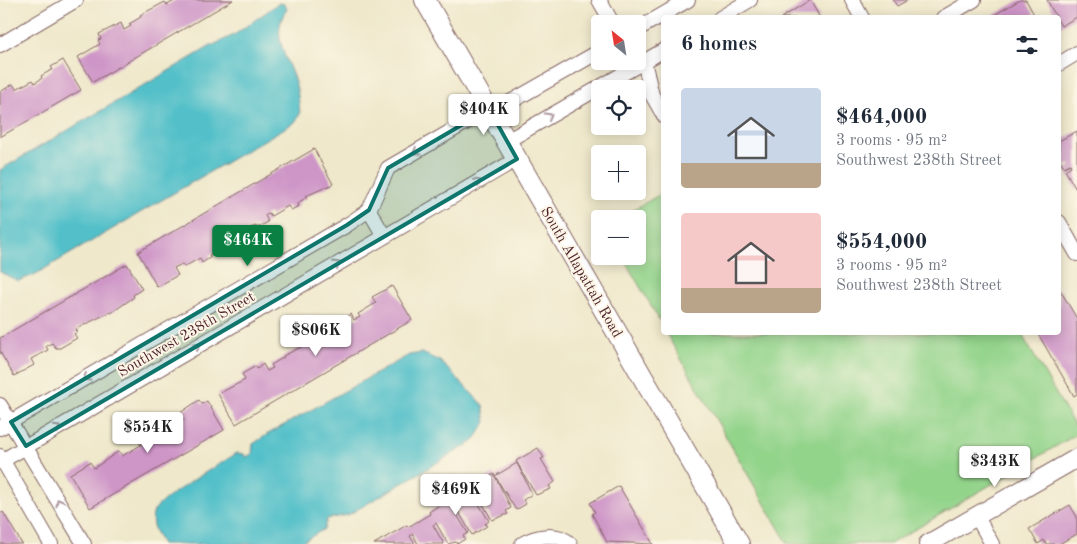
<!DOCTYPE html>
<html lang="en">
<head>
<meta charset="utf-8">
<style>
	body { margin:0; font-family:"Old Standard TT",serif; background:#f6f6f7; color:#1f2937; height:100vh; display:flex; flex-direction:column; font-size:19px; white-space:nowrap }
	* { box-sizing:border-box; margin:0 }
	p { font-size:16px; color:#747a83 }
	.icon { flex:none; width:28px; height:28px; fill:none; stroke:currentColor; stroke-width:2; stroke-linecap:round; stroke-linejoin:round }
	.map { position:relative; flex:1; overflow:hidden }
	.details { position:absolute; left:661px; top:15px; width:400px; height:320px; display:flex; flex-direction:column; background:#fff; border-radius:5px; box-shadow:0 2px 12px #0003 }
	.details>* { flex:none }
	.needle { width:32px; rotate:330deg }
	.buttons { position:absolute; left:591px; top:15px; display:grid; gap:10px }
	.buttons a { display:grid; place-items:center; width:55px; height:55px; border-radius:5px; background:#fff; box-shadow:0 2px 12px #0003; font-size:25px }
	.price { position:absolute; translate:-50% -42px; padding:0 11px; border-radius:5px; background:#fff; color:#222; font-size:16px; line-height:32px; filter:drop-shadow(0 1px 2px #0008) }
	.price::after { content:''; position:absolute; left:50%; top:30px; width:15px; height:11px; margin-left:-8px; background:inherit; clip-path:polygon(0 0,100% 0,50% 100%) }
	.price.current { background:#0b8043; color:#fff }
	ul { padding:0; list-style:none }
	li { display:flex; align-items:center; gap:15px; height:125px; padding:0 20px }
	li span { display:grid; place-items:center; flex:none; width:140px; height:100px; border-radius:5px; color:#555 }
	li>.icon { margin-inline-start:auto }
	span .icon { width:60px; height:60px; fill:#fffc; stroke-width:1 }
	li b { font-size:21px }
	h2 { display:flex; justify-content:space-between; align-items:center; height:60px; padding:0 20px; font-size:21px }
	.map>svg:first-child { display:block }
</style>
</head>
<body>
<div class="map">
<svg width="1077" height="544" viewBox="0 0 1077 544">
	<rect width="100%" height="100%" fill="#fcf5e5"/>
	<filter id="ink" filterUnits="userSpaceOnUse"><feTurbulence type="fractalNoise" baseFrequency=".02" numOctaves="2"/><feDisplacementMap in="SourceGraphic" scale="10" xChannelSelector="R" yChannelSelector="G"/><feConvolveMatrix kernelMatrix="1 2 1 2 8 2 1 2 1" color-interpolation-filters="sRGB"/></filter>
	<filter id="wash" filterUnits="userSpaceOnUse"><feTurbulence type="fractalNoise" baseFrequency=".0096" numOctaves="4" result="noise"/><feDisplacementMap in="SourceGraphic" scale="20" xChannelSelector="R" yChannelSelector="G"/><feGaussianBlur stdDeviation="1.12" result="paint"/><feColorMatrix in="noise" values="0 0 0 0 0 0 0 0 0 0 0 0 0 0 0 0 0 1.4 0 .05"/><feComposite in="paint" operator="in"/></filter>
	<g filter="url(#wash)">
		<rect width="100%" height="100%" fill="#efe8cb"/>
		<!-- green -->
		<path fill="#93d48b" stroke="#6e7a5b" d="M664,192V328L622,256H638V219H617Z
			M666,333H1021L1077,430V434L890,544H788Z"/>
		<!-- water -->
		<path fill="#52c0c9" stroke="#4e707a" d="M279,3L284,4L287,9C270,33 286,56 294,79C298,91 299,102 300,114L295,122L34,275L18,281L0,272V170L211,46L234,35Z
			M422,353L440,361L483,405L486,422L474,441L348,515L327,519L324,529L299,544H162C156,533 149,524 154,511C160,498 222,463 237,453L244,454L246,457L252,454L253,444L268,434L409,355Z"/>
		<g id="blocks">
			<!-- building -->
			<path fill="#ce95c7" d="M176,0H233L93,82L78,57L100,44L98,40L101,39L99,34L121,23L124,30L131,26L129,24L141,17L140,15L165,2L167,5Z
				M810,0L820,18H781Z
				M893,0H908L897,6Z
				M1020,0H1026L1036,18H989Z
				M1047,0H1077V17L1061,26Z
				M63,60L81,90L0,137V92L13,84L16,89L33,80L35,83L42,78L41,76L53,69L51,67Z
				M1077,131V191L1065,170L1071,166L1070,164L1064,167L1059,158V141Z
				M314,149L333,184L306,196L307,197L298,203L299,206L291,210L288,206L271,216L269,213L265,215L268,222L257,228L256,226L250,228L233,239L231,235L217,243L220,249L209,255L211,257L202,263L200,258L184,267L182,264L174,268L178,275L157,287L138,252Z
				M127,264L142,289L133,295L134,297L111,313L110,312L76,329L77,332L74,334L77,338L60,348H56L52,343L46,346L48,350L31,359L34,365L14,376L0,352V338Z
				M392,286L412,320L236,424L218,394L245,380L242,374L256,366L257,369L263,364L267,371L273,368L271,365L284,357L283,356L307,344L309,347L329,335L327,331L332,328L329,323L342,315L343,318L351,314L354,320L360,317L358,314L376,303L372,297Z
				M1059,288L1077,319V394L1074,396L1037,332H1059Z
				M199,400L202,404L207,401L224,430L90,508L70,474L90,462L94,468L119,451L122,456L141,445L137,439L156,424L159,430L177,420L179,423L184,420L180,413Z
				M538,448L544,458L541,459L555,482L549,486L551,489L536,495L516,461Z
				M517,463L532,494L523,500L526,504L516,510L495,476Z
				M494,474L511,508L506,511L508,514L492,520L477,494L474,496L489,521L485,524L487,526L472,535L457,509L454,510L468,533L463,536L465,539L457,544L456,542L448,544L436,523L433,525L444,544H418L413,534L410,536L415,544H374L407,525L408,527L430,514L429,512L450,498Z
				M619,486L653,544L607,542L592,514L595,512L590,503Z
				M1070,505L1077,517V534L1059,544H1046L1044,540L1038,544L1029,529Z
				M3,512L22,544H0V514Z"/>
		</g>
	</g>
	<g filter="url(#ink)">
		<use href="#blocks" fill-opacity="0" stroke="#846563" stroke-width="1"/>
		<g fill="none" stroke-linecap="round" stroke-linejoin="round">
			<defs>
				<path id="minor" d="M599,0L613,24
					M852,0L862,18
					M720,18L750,0
					M943,18L974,0
					M638,29L688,0
					M0,45L76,0
					M644,61L652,95L664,116
					M1059,64L1077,53
					M491,113L600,51
					M507,141L664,50
					M369,210L384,236
					M1059,222L1077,254
					M0,405L84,544
					M0,428L347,225L369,210L388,168L489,109
					M0,456L51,544
					M0,462L517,159
					M977,517L992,544
					M522,544C535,536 558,531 570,544"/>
				<path id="tertiary" d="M928,544L1077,458"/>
				<path id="secondary" d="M425,0L739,544"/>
			</defs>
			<!-- minor casing -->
			<use href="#minor" stroke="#846563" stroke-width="16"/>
			<!-- tertiary casing -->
			<use href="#tertiary" stroke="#846563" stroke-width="20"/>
			<!-- secondary casing -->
			<use href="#secondary" stroke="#846563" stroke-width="22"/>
			<!-- minor -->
			<use href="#minor" stroke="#fff" stroke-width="14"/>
			<!-- tertiary -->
			<use href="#tertiary" stroke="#fff" stroke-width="18"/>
			<!-- secondary -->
			<use href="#secondary" stroke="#fff" stroke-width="20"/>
		</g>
		<!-- one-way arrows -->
		<defs><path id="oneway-chevron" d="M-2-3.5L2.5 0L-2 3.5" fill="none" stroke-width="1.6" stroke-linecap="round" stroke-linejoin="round" transform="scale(1.25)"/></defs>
		<g stroke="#ae9aa0">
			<use href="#oneway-chevron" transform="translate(549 116) rotate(-30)"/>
			<use href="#oneway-chevron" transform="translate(416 152) rotate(149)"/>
			<use href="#oneway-chevron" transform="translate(478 182) rotate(-30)"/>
			<use href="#oneway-chevron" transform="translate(337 264) rotate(-30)"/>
			<use href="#oneway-chevron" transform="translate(197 346) rotate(-30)"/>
			<use href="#oneway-chevron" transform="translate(86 378) rotate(150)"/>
			<use href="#oneway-chevron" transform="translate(57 428) rotate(-30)"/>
			<use href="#oneway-chevron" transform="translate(59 502) rotate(-120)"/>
		</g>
	</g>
	<!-- marked area -->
	<path fill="#0f766e" fill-opacity="0.2" stroke="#0f766e" stroke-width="4" stroke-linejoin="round" d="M489,109L517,159L26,446L11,422L347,225L369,210L388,168Z"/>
	<g text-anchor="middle" stroke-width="4" stroke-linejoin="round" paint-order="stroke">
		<!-- street labels -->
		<g font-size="15" fill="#4a1f2b" stroke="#fcf5e5">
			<text transform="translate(582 272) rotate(60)" y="5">South Allapattah Road</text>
			<text transform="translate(186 334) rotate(-30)" y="5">Southwest 238th Street</text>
		</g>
	</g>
</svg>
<div class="buttons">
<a><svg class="needle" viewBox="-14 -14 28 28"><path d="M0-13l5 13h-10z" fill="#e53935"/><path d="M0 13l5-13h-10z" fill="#747a83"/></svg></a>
<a><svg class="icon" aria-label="locate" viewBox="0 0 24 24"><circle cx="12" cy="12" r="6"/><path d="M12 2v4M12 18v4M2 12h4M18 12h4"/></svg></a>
<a>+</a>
<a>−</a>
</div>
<b class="price" style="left:484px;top:136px">$404K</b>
<b class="price current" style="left:248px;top:267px">$464K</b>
<b class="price" style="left:316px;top:357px">$806K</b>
<b class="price" style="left:148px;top:454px">$554K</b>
<b class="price" style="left:995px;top:488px">$343K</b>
<b class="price" style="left:456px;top:516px">$469K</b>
<section class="details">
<h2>6 homes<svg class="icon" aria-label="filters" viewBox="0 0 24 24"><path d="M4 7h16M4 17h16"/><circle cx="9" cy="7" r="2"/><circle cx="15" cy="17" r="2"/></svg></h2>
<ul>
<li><span style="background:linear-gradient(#c9d6e8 75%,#b9a48a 0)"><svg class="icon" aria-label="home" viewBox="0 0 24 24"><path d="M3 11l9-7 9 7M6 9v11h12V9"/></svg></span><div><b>$464,000</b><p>3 rooms · 95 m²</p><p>Southwest 238th Street</p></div></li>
<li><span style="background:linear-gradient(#f6c9c9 75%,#b9a48a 0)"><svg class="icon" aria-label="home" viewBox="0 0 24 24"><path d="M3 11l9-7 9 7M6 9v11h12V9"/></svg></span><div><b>$554,000</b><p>3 rooms · 95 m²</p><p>Southwest 238th Street</p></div></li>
</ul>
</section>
</div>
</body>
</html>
